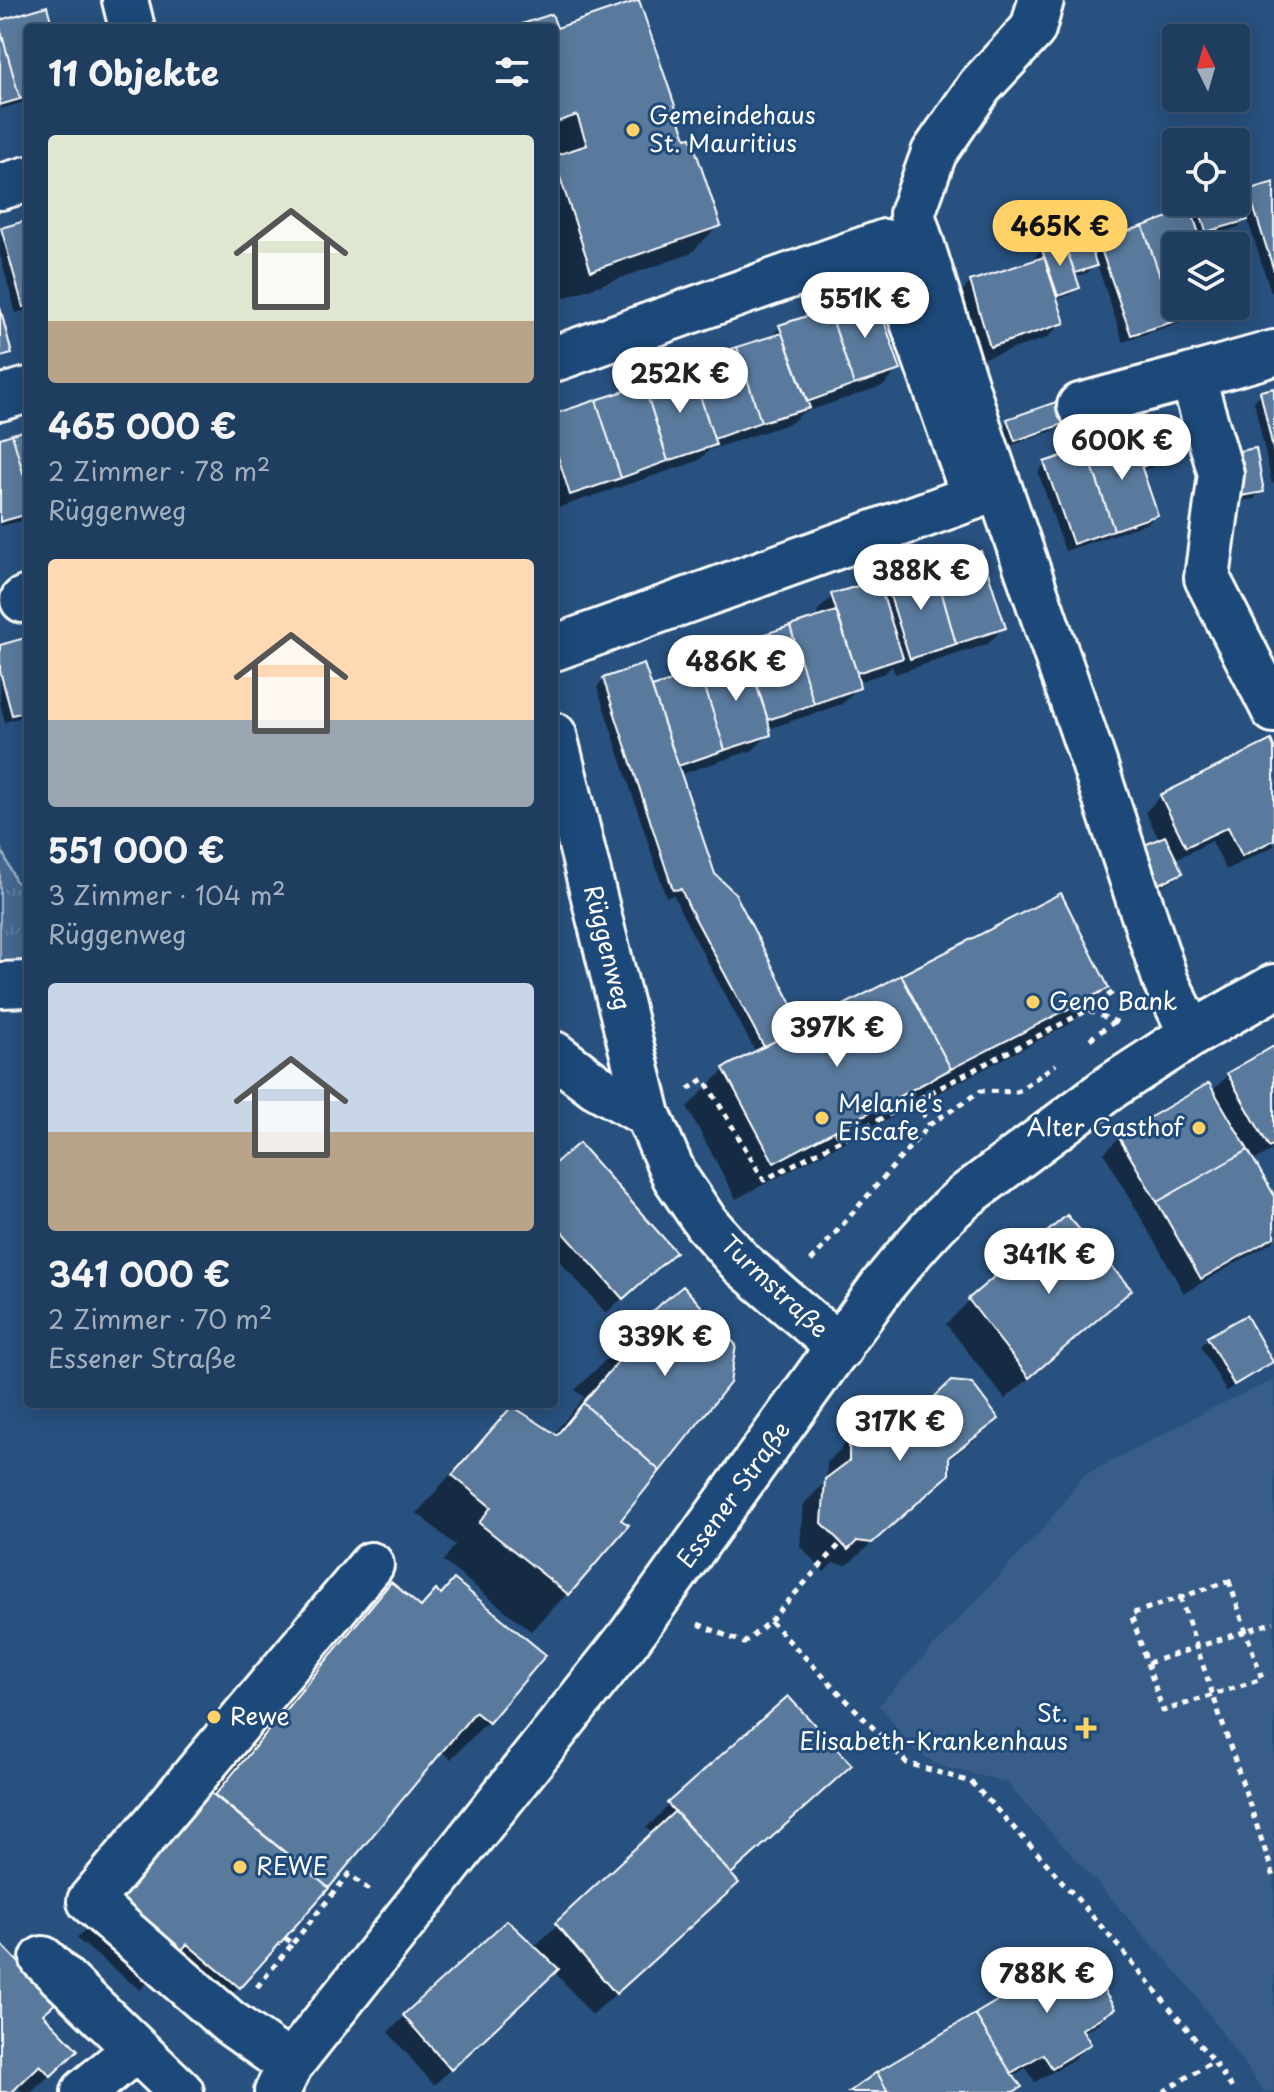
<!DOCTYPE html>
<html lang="de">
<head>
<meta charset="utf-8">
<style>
	body { margin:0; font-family:"Playpen Sans",sans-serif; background:#264465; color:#f1f3f6; height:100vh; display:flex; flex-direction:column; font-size:30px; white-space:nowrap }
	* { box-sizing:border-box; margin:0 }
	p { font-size:26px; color:#a1aebd }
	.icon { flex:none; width:44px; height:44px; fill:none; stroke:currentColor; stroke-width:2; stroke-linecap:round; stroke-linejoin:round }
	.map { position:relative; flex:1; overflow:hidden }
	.details { position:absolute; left:24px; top:24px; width:534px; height:1384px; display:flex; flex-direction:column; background:#1e3d5f; border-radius:8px; box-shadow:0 4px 20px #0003,0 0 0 2px #3c5674 }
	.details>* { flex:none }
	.needle { width:52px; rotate:355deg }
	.buttons { position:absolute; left:1162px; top:24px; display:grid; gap:16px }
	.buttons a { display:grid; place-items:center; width:88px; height:88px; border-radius:8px; background:#1e3d5f; box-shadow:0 4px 20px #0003,0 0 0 2px #3c5674; font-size:40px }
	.price { position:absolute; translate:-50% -68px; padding:0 18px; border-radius:28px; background:#fff; color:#222; font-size:26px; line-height:52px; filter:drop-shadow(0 2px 4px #0008) }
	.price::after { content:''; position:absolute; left:50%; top:48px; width:24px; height:18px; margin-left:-12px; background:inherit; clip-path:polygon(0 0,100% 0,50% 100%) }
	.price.selected { background:#ffd166; color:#111 }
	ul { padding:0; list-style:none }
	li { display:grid; align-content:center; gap:16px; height:424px; padding:0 24px }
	li span { display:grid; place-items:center; height:248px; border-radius:8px; color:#555 }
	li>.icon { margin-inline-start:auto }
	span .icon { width:144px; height:144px; fill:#fffc; stroke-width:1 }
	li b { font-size:34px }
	h2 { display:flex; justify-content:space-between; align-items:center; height:96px; padding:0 24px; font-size:34px }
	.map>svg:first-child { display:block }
</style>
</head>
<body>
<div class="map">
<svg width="1274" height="2092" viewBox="0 0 1274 2092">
	<defs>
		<pattern id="grass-tufts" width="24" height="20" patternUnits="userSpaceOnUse" patternTransform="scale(2)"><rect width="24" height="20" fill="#446890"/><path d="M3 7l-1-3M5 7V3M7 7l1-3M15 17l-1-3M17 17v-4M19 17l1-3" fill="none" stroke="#607fa1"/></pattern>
	</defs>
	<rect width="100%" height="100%" fill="#28517f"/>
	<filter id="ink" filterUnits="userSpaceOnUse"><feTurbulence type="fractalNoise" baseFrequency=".0125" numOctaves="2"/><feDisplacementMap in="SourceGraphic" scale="16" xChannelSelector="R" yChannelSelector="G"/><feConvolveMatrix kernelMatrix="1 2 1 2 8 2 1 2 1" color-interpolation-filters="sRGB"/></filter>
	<g filter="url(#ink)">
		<!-- built -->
		<path fill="#375d88" d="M1274,1380V2092H1264L1188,1985L1006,1782L940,1766L915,1751L879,1705L1046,1525L1083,1476L1218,1405Z"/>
		<!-- grass -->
		<path fill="url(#grass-tufts)" stroke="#a2b4c8" stroke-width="2" d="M0,846L15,880L28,898V972L0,974Z"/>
		<!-- shadow -->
		<path fill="#0007" d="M551,17L556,31L685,140L719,225L690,254L563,298L554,273V28H521Z
			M0,22L51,28H28V101L0,109Z
			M1274,184V291L1271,292L1247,218L1238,227L1199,239L1201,246H1176V306H1218L1213,311L1123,342L1097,264L1087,273L1074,277L1077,288L1070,295L1056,300L1063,322L1047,338L975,361L955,298L971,282L1036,261L1035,256L1042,249L1055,244L1054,239L1061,231L1090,252L1100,243L1190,211L1188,202H1236V186L1240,200L1249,192Z
			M28,222V310L16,313L0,255V232L2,229Z
			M780,327L898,370L883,386L802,413L791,423L709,450L698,461L554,509V416L679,374L690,363L769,339Z
			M1274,390V483L1272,484L1254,401L1261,393Z
			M1008,421L1061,424L1053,431L1007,447L1001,428Z
			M1129,429L1160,459L1152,467L1141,471L1155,515L1148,523L1065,551L1038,472L1045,464L1122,436Z
			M28,432V479L23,481L28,497V516L25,520L0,526V440Z
			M1226,462L1261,491L1254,499L1233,502Z
			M886,582L1003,628L988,644L895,674L892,666L885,673L857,682L858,688L842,704L768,729L769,734L753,750L679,775L713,876L801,1026L794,1032L1107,987L1070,1024L736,1199L687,1107L725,1069L756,1053L682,914L674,895L666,897L597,687L604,679L651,690L729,664L728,658L744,642L818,618L817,611L833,596L879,588Z
			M28,639V715L5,722L0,703V647Z
			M1274,751V846L1226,870L1212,841L1174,860L1180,873L1173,880L1150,891L1160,841L1145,812L1161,796Z
			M1274,1048V1149L1252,1162L1274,1199V1241L1184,1293L1104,1153L1119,1138L1212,1091L1228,1075Z
			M554,1167L657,1267L606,1313L554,1255Z
			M1067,1218L1129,1290L1106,1313L1005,1399L946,1324L969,1301Z
			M663,1304L618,1520L568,1593L531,1631L443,1561L455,1545L417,1513L475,1446L512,1409L553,1435L584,1397L575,1390Z
			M1208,1338L1271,1362L1263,1369L1226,1391L1201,1346Z
			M996,1418L973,1441L947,1461V1474L923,1498L847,1565L833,1563L824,1572L800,1546L803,1505L826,1481L827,1463L850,1439L907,1424Z
			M391,1585L420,1608L488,1721L451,1759L440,1750L327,1886L239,1986L202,2023L149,1981L140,1990L77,1939L168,1827L211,1795L354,1622Z
			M826,1788L730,1875L714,1905L592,2015L554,1971L434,2085L388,2032L507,1922L534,1947L653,1834L646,1828L669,1805Z
			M0,1946L41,2015L52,2073L32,2092H22L16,2086L10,2092H0Z
			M1113,2009L1097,2024L1082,2033L1089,2044L1073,2060L1035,2082L1026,2068L1011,2077L1020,2087L1014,2092H853Z"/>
		<!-- building -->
		<path fill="#5a7a9d" stroke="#fff" stroke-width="2" d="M639,0L686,138L691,137L721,226L591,271L554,159V156L587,145L577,115L554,123V28H523L522,24L552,14L557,28Z
			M47,6L53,28H28V97L20,99L0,28V20Z
			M0,28L20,99L0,105Z
			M1236,179L1248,220L1206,232L1197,202H1236Z
			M1274,182V271L1248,190Z
			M1191,209L1203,246H1176V306H1217L1175,321L1143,226Z
			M28,220V306L23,307L1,228Z
			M1082,222L1097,266L1075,273L1060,230Z
			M1143,226L1175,321L1131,335L1098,241Z
			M1063,239L1080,288L1058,296L1041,247Z
			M1044,257L1065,323L990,347L970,281Z
			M875,295L901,370L854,385L829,309Z
			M0,307L12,354L0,357Z
			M829,309L854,385L807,402L779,325Z
			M782,333L810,408L761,422L737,347Z
			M737,347L761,422L714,439L689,362Z
			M691,368L716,445L668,461L644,385Z
			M644,385L668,461L621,478L596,400Z
			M1274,388V453L1260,391Z
			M596,400L621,478L570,495L554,444V414Z
			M1056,402L1063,424L1015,441L1007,419Z
			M1148,419L1162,459L1142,467L1128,427Z
			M28,430V475L24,476L12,434Z
			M1130,433L1158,515L1114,530L1086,448Z
			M12,434L28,489V514L0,522V438Z
			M1086,448L1114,530L1073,544L1044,462Z
			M1256,448L1264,492L1241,496L1233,452Z
			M981,551L1006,628L956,644L934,565Z
			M934,565L956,644L910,659L885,580Z
			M878,580L903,658L857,673L831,594Z
			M836,611L857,673L860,688L814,704L790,626Z
			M790,626L814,704L768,720L743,641Z
			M28,637V711L12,715L0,671V645Z
			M747,657L768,720L771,735L725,750L700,672Z
			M644,664L715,874L735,893L803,1026L764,1047L689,907L681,889L673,890L603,678Z
			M700,672L725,750L678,766L652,687Z
			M1271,740L1274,747V840L1242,856L1228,827L1186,847L1160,795Z
			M1165,836L1183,873L1157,885L1140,847Z
			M1061,893L1109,988L951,1069L901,975Z
			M901,975L951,1069L774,1163L723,1068Z
			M1274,1046V1144L1269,1147L1227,1073Z
			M1209,1083L1248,1150L1157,1202L1118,1136Z
			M579,1143L676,1252L623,1299L554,1222V1164Z
			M1248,1150L1274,1195V1237L1201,1279L1157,1202Z
			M1067,1215L1132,1290L1029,1378L968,1299Z
			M683,1286L736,1345L730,1383L660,1471L583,1403L620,1359L611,1351L662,1303Z
			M1246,1315L1273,1362L1234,1385L1207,1337Z
			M951,1381L972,1383L999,1419L949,1457V1475L872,1543L857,1541L848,1550L822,1523L825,1479L849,1461V1438L879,1412H899L908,1422Z
			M583,1403L660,1471L621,1520L629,1525L569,1595L479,1523L491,1507L452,1475L512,1406L557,1435Z
			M454,1579L546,1655L489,1723L475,1712L329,1888L215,1795L391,1582L421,1607L436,1590L441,1594Z
			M788,1696L852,1765L731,1874L667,1803Z
			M205,1788L329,1888L240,1988L187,1944L179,1954L113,1901Z
			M675,1811L739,1883L616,1994L555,1923Z
			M507,1920L559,1969L451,2070L403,2015Z
			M0,1943L57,2002L43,2014L78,2050L51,2076L40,2065L12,2092H0Z
			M1080,1951L1115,2009L1082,2029L1091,2044L1052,2068L1043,2054L1011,2073L975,2014Z
			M975,2014L1011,2073L1022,2087L1013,2092H888L877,2072Z
			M877,2072L888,2092H849Z"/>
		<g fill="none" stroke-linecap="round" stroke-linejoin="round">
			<defs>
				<path id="minor" d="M125,0L132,28
					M1041,0L1033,29L980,86L934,153L912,214L981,435L1094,763L1166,982L1192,1034
					M0,187L28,179
					M554,359L885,242L974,497L554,648
					M1192,376L1274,353
					M0,398L28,390
					M1080,406L1192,376L1221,474L1207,578L1274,710
					M23,600L28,598
					M554,735L648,1115L675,1177L706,1223L742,1264L840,1348
					M0,985L28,984
					M554,1054L596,1086L648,1115
					M43,1959L181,2092
					M290,2065L229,2022L90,1901L371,1565
					M84,2092L136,2049
					M277,2092L290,2065L629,1638L883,1285C910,1252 935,1221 968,1194L1112,1086L1192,1034L1274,987"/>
			</defs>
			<!-- minor casing -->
			<use href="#minor" stroke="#fff" stroke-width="50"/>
			<!-- path -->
			<path stroke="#fff" stroke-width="5" stroke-dasharray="6 6" stroke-linecap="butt" d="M1088,1010L1117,989
				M1090,1039L1114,1022
				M688,1089L704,1079L764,1180L1088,1010L1121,1024
				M917,1101L929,1125
				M836,1130L841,1140
				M811,1261L929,1125L981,1091L1017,1092L1056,1064
				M1229,1581L1262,1679L1163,1711L1131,1614Z
				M1180,1597L1274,1877
				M770,1621L841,1543
				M698,1624L744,1643L770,1621L907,1763L971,1782L1041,1857L1132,1962L1213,2061L1235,2092
				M1148,1663L1274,1622
				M293,1943L349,1874L369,1890
				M257,1987L293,1943L285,1938
				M1163,2092L1213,2061"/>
			<!-- minor -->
			<use href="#minor" stroke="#1f4a7a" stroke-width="44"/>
		</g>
	</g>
	<!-- markers -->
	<g fill="#ffd166" stroke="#1f4a7a" stroke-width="3">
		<circle cx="633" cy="130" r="8"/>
		<circle cx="1033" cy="1002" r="8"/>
		<circle cx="822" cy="1118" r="8"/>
		<circle cx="1199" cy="1128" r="8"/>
		<circle cx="214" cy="1717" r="8"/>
		<path d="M1082 1716h8v8h8v8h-8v8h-8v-8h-8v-8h8z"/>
		<circle cx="240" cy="1867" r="8"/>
	</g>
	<g text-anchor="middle" stroke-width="6" stroke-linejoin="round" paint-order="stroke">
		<!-- poi labels -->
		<g font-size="24" fill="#fff" stroke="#1f4a7a" text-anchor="start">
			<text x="649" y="124">Gemeindehaus<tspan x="649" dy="28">St. Mauritius</tspan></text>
			<text x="1049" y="1010">Geno Bank</text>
			<text x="838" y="1112">Melanie's<tspan x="838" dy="28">Eiscafe</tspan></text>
			<text x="1183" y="1136" text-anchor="end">Alter Gasthof</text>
			<text x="1068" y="1722" text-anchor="end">St.<tspan x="1068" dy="28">Elisabeth-Krankenhaus</tspan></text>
			<text x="230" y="1725">Rewe</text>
			<text x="256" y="1875">REWE</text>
		</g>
		<!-- street labels -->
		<g font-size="24" fill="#fff" stroke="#1f4a7a">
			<text transform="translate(607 948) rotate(76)" y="8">Rüggenweg</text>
			<text transform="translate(774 1287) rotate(43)" y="8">Turmstraße</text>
			<text transform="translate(734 1495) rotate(-54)" y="8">Essener Straße</text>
		</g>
	</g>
</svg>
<div class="buttons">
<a><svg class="needle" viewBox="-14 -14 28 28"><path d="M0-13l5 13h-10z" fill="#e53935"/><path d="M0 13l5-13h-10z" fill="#a1aebd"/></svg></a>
<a><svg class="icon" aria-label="locate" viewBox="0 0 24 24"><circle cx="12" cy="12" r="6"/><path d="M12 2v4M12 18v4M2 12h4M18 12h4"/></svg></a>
<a><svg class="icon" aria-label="layers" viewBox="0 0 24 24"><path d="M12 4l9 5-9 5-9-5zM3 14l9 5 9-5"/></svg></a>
</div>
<b class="price selected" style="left:1060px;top:268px">465K €</b>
<b class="price" style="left:865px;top:340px">551K €</b>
<b class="price" style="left:680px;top:415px">252K €</b>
<b class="price" style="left:1122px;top:482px">600K €</b>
<b class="price" style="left:921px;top:612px">388K €</b>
<b class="price" style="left:736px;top:703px">486K €</b>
<b class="price" style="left:837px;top:1069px">397K €</b>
<b class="price" style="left:1049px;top:1296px">341K €</b>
<b class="price" style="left:665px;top:1378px">339K €</b>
<b class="price" style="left:900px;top:1463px">317K €</b>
<b class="price" style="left:1047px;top:2015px">788K €</b>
<section class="details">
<h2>11 Objekte<svg class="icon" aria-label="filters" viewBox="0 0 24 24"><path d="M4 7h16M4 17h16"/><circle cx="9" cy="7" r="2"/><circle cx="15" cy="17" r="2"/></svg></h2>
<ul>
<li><span style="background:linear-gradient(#dfe7d0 75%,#b9a48a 0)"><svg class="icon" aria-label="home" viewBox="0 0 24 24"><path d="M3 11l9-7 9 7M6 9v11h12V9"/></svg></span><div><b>465 000 €</b><p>2 Zimmer · 78 m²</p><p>Rüggenweg</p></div></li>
<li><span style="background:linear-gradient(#ffd9b3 65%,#9aa5b1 0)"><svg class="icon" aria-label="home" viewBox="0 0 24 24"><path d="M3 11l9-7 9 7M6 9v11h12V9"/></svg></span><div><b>551 000 €</b><p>3 Zimmer · 104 m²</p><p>Rüggenweg</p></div></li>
<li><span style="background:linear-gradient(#c9d6e8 60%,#b9a48a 0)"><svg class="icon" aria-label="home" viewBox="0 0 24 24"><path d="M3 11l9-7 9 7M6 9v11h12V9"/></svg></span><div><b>341 000 €</b><p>2 Zimmer · 70 m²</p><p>Essener Straße</p></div></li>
</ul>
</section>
</div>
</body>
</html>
